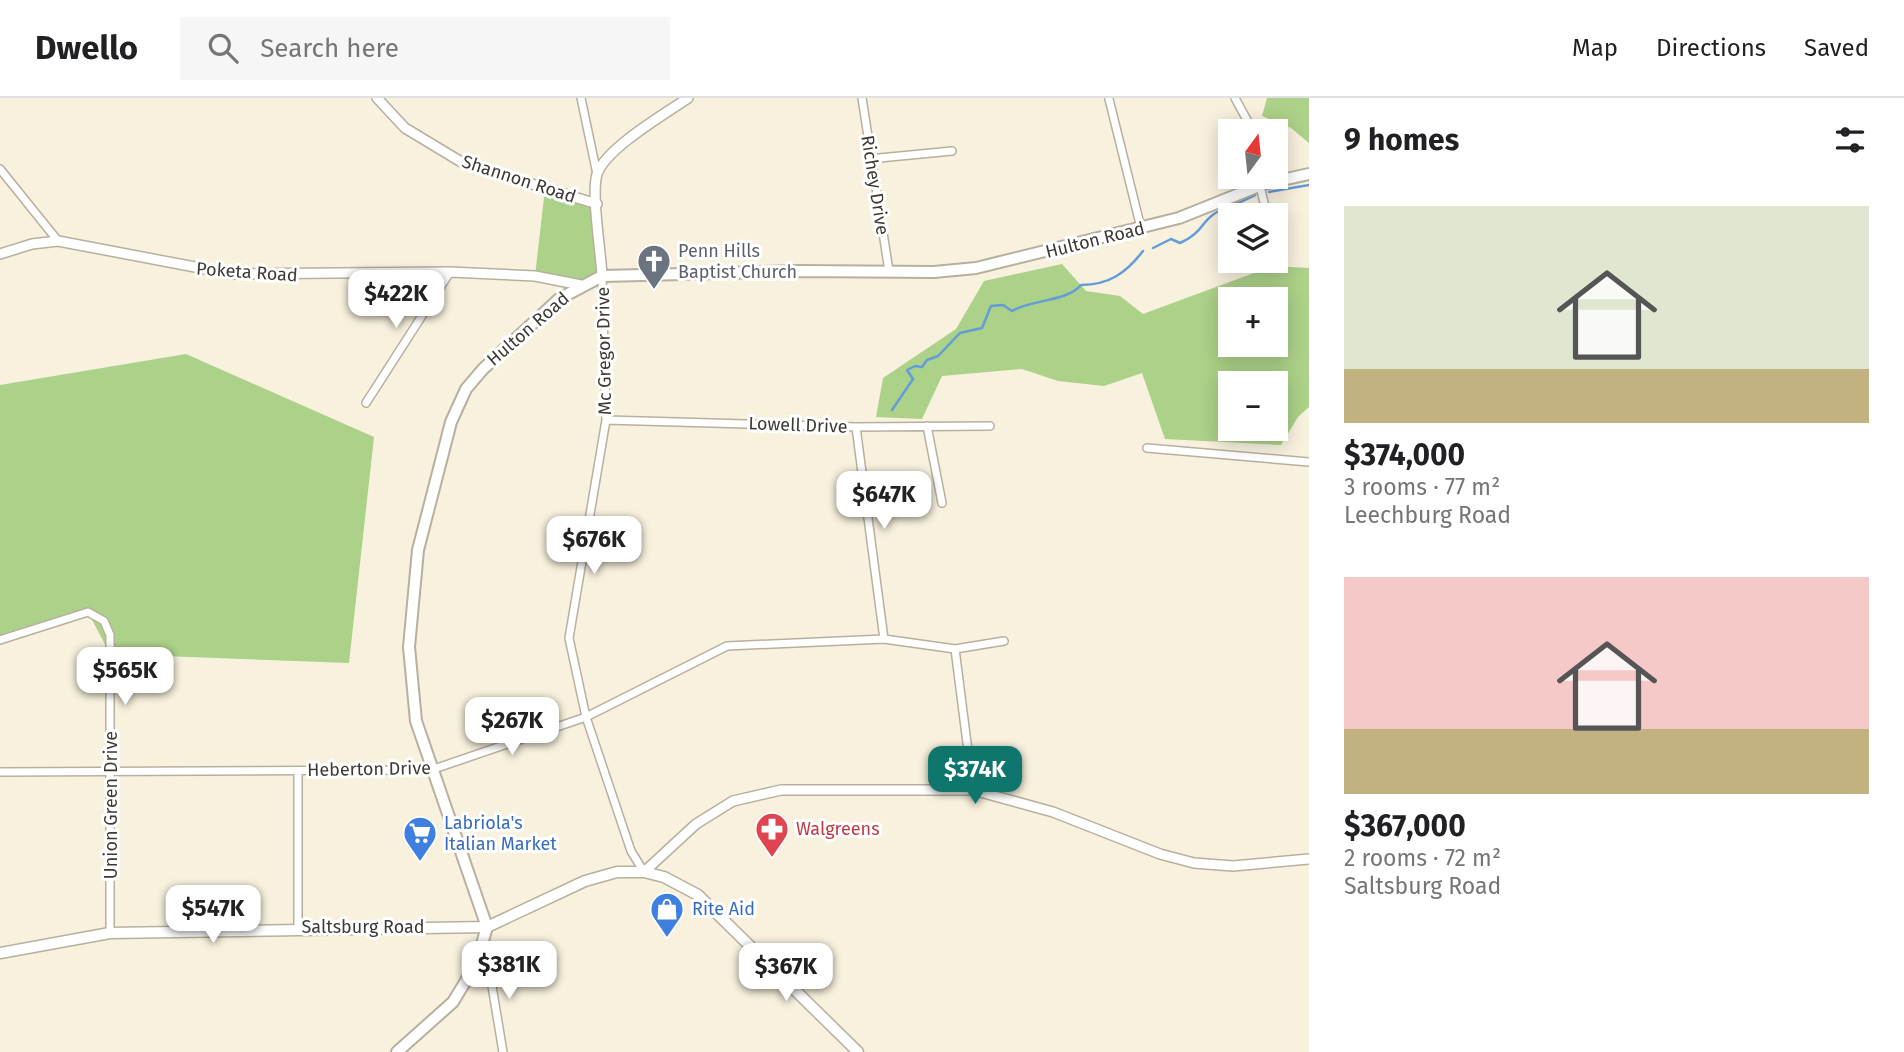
<!DOCTYPE html>
<html lang="en">
<head>
<meta charset="utf-8">
<style>
	body { margin:0; font-family:"Fira Sans",sans-serif; background:#f6f6f6; color:#202124; height:100vh; display:flex; flex-direction:column; font-size:26px; white-space:nowrap }
	* { box-sizing:border-box; margin:0 }
	p { font-size:23px; color:#757577 }
	.icon { flex:none; width:38px; height:38px; fill:none; stroke:currentColor; stroke-width:2; stroke-linecap:round; stroke-linejoin:round }
	.map { position:relative; flex:1; overflow:hidden }
	.sheet { display:flex; flex-direction:column; background:#fff; width:595px }
	.sheet>* { flex:none }
	.needle { width:46px; rotate:15deg }
	.controls { position:absolute; left:1218px; top:21px; display:grid; gap:14px }
	.controls a { display:grid; place-items:center; width:70px; height:70px; border-radius:0px; background:#fff; box-shadow:0 4px 18px #0003; font-size:35px }
	.price { position:absolute; translate:-50% -60px; padding:0 16px; border-radius:14px; background:#fff; color:#222; font-size:23px; line-height:46px; filter:drop-shadow(0 2px 4px #0008) }
	.price::after { content:''; position:absolute; left:50%; top:42px; width:21px; height:16px; margin-left:-10px; background:inherit; clip-path:polygon(0 0,100% 0,50% 100%) }
	.price.active { background:#0f766e; color:#fff }
	ul { padding:0; list-style:none }
	li { display:grid; align-content:center; gap:14px; height:371px; padding:0 35px }
	li span { display:grid; place-items:center; height:217px; border-radius:0px; color:#555 }
	li>.icon { margin-inline-start:auto }
	span .icon { width:126px; height:126px; fill:#fffc; stroke-width:1 }
	li b { font-size:30px }
	h2 { display:flex; justify-content:space-between; align-items:center; height:84px; padding:0 35px; font-size:30px }
	header { display:flex; align-items:center; gap:42px; box-sizing:border-box; height:98px; padding:0 35px; background:#fff; border-bottom:2px solid #e0e0e0 }
	header strong { font-size:33px }
	nav { display:flex; gap:38px; margin-inline-start:auto; font-size:24px }
	.search { width:490px; height:63px; background:#f6f6f6; display:flex; align-items:center; gap:18px; box-sizing:border-box; padding:0 24px; border-radius:0px; color:#757577; font-size:26px }
	main { display:flex; flex:1; min-height:0 }
	.map>svg:first-child { display:block }
</style>
</head>
<body>
<header>
<strong>Dwello</strong>
<div class="search"><svg class="icon" aria-label="search" viewBox="0 0 24 24"><circle cx="10" cy="10" r="6"/><path d="M15 15l6 6"/></svg>Search here</div>
<nav><a>Map</a><a>Directions</a><a>Saved</a></nav>
</header>
<main>
<div class="map">
<svg width="1309" height="954" viewBox="0 0 1309 954">
	<rect width="100%" height="100%" fill="#f8f1de"/>
	<!-- green -->
	<path fill="#acd188" fill-rule="evenodd" d="M1267,0H1309V45L1291,30L1262,18Z
		M545,91L597,106L602,178L581,187L535,178Z
		M1062,166L1086,193L1120,198L1143,216L1273,168L1309,170V309L1298,319L1281,347L1165,341L1142,275L1104,288L1058,283L1022,271L942,278L922,321L876,319L883,280L956,231L984,183ZM1230,201H1276V247H1230ZM1230,285H1276V331H1230Z
		M186,256L374,339L349,565L110,556L88,514L0,542V287Z"/>
	<g fill="none" stroke-linecap="round" stroke-linejoin="round">
		<!-- stream -->
		<path stroke="#639cd9" stroke-width="2.5" d="M1269,94L1309,87
			M1232,108L1255,97
			M1153,150L1171,141L1180,145C1204,134 1200,124 1217,114
			M892,312L913,281L907,272L915,268L922,269L927,262L938,258L960,235L982,230L991,208L1003,207L1012,213C1032,201 1067,204 1081,187C1109,187 1126,175 1143,153"/>
		<defs>
			<path id="minor" d="M581,0L597,76
				M862,0L889,173
				M1235,0L1253,33
				M1109,1L1141,130
				M869,61L952,53
				M0,71L58,143
				M1260,88L1267,117
				M602,178L606,322L569,540L586,619L631,753L644,774
				M366,305L450,174
				M606,322L856,329L990,328
				M927,328L942,405
				M856,329L884,541
				M1147,350L1309,364
				M0,542L88,514L104,523L110,537V835
				M955,551L973,692
				M298,673V830
				M0,674L431,672L586,619L727,548L884,541L955,551L1004,543
				M476,866L492,888L503,954"/>
			<path id="tertiary" d="M377,0L405,30L463,65L597,106
				M0,156L32,146L58,143L232,176L450,174L535,178L581,187
				M602,178C601,154 591,96 597,76C606,50 665,16 688,0
				M644,774L696,726L733,703L781,692H973L1053,714L1160,756L1194,765L1233,768L1309,761"/>
			<path id="secondary" d="M0,855L110,835L487,829L585,783L617,774H644L664,779L698,797L858,954"/>
			<path id="primary" d="M397,954L453,904L476,866L487,829L416,623L409,549L418,452L451,324L466,291L483,271L559,201L602,178L799,173L934,174L976,170L1179,120L1264,86L1309,76"/>
		</defs>
		<!-- minor casing -->
		<use href="#minor" stroke="#b8b09f" stroke-width="10"/>
		<!-- tertiary casing -->
		<use href="#tertiary" stroke="#b8b09f" stroke-width="12"/>
		<!-- secondary casing -->
		<use href="#secondary" stroke="#b8b09f" stroke-width="13"/>
		<!-- primary casing -->
		<use href="#primary" stroke="#b8b09f" stroke-width="14"/>
		<!-- minor -->
		<use href="#minor" stroke="#fff" stroke-width="7"/>
		<!-- tertiary -->
		<use href="#tertiary" stroke="#fff" stroke-width="9"/>
		<!-- secondary -->
		<use href="#secondary" stroke="#fff" stroke-width="10"/>
		<!-- primary -->
		<use href="#primary" stroke="#fff" stroke-width="10"/>
	</g>
	<!-- icons -->
	<defs>
		<symbol id="church-pin" viewBox="-11 -11 22 30"><path d="M0 17L-7.5 6A9.5 9.5 0 1 1 7.5 6Z" fill="#6b7280" stroke="#fff"/><path d="M-1.2-6h2.4v3.5h3.3v2.4h-3.3V6h-2.4V-.1h-3.3v-2.4h3.3Z" fill="#fff"/></symbol>
		<symbol id="pharmacy-pin" viewBox="-11 -11 22 30"><path d="M0 17L-7.5 6A9.5 9.5 0 1 1 7.5 6Z" fill="#e0444e" stroke="#fff"/><path d="M-2-6h4v4h4v4h-4v4h-4v-4h-4v-4h4Z" fill="#fff"/></symbol>
		<symbol id="supermarket-pin" viewBox="-11 -11 22 30"><path d="M0 17L-7.5 6A9.5 9.5 0 1 1 7.5 6Z" fill="#3f7fe0" stroke="#fff"/><path d="M-6-5.5h2.5l.6 2H6L4.5 2H-2.5L-4.4-4H-6ZM-1.5 3.2a1.3 1.3 0 1 0 .1 0ZM3 3.2a1.3 1.3 0 1 0 .1 0Z" fill="#fff"/></symbol>
		<symbol id="shop-pin" viewBox="-11 -11 22 30"><path d="M0 17L-7.5 6A9.5 9.5 0 1 1 7.5 6Z" fill="#3f7fe0" stroke="#fff"/><path d="M-5-2.5h2.3a2.7 3.5 0 0 1 5.4 0H5L5.5 6h-11ZM-1.5-2.5h3a1.5 2.3 0 0 0-3 0Z" fill="#fff"/></symbol>
	</defs>
	<g fill-rule="evenodd">
		<use href="#church-pin" x="635" y="144" width="38" height="52"/>
		<use href="#pharmacy-pin" x="753" y="712" width="38" height="52"/>
		<use href="#supermarket-pin" x="401" y="716" width="38" height="52"/>
		<use href="#shop-pin" x="648" y="792" width="38" height="52"/>
	</g>
	<g text-anchor="middle" stroke-width="6" stroke-linejoin="round" paint-order="stroke">
		<!-- street labels -->
		<g font-size="18" fill="#3d3a33" stroke="#fff">
			<text transform="translate(519 81) rotate(18)" y="6">Shannon Road</text>
			<text transform="translate(875 87) rotate(81)" y="6">Richey Drive</text>
			<text transform="translate(1095 142) rotate(-14)" y="6">Hulton Road</text>
			<text transform="translate(247 174) rotate(4)" y="6">Poketa Road</text>
			<text transform="translate(528 231) rotate(-41)" y="6">Hulton Road</text>
			<text transform="translate(604 253) rotate(-91)" y="6">Mc Gregor Drive</text>
			<text transform="translate(798 327) rotate(2)" y="6">Lowell Drive</text>
			<text transform="translate(369 671) rotate(-1)" y="6">Heberton Drive</text>
			<text transform="translate(111 707) rotate(-90)" y="6">Union Green Drive</text>
			<text x="363" y="835">Saltsburg Road</text>
		</g>
		<!-- worship labels -->
		<g font-size="18" fill="#5b616d" stroke="#fff" text-anchor="start">
			<text x="678" y="159">Penn Hills<tspan x="678" dy="21">Baptist Church</tspan></text>
		</g>
		<!-- shop labels -->
		<g font-size="18" fill="#366cbe" stroke="#fff" text-anchor="start">
			<text x="444" y="731">Labriola's<tspan x="444" dy="21">Italian Market</tspan></text>
			<text x="692" y="817">Rite Aid</text>
		</g>
		<!-- health labels -->
		<g font-size="18" fill="#be3a42" stroke="#fff" text-anchor="start">
			<text x="796" y="737">Walgreens</text>
		</g>
	</g>
</svg>
<div class="controls">
<a><svg class="needle" viewBox="-14 -14 28 28"><path d="M0-13l5 13h-10z" fill="#e53935"/><path d="M0 13l5-13h-10z" fill="#757577"/></svg></a>
<a><svg class="icon" aria-label="layers" viewBox="0 0 24 24"><path d="M12 4l9 5-9 5-9-5zM3 14l9 5 9-5"/></svg></a>
<a>+</a>
<a>−</a>
</div>
<b class="price" style="left:396px;top:232px">$422K</b>
<b class="price" style="left:884px;top:433px">$647K</b>
<b class="price" style="left:594px;top:478px">$676K</b>
<b class="price" style="left:125px;top:609px">$565K</b>
<b class="price" style="left:512px;top:659px">$267K</b>
<b class="price active" style="left:975px;top:708px">$374K</b>
<b class="price" style="left:213px;top:847px">$547K</b>
<b class="price" style="left:509px;top:903px">$381K</b>
<b class="price" style="left:786px;top:905px">$367K</b>
</div>
<section class="sheet">
<h2>9 homes<svg class="icon" aria-label="filters" viewBox="0 0 24 24"><path d="M4 7h16M4 17h16"/><circle cx="9" cy="7" r="2"/><circle cx="15" cy="17" r="2"/></svg></h2>
<ul>
<li><span style="background:linear-gradient(#dfe7d0 75%,#c2b280 0)"><svg class="icon" aria-label="home" viewBox="0 0 24 24"><path d="M3 11l9-7 9 7M6 9v11h12V9"/></svg></span><div><b>$374,000</b><p>3 rooms · 77 m²</p><p>Leechburg Road</p></div></li>
<li><span style="background:linear-gradient(#f6c9c9 70%,#c2b280 0)"><svg class="icon" aria-label="home" viewBox="0 0 24 24"><path d="M3 11l9-7 9 7M6 9v11h12V9"/></svg></span><div><b>$367,000</b><p>2 rooms · 72 m²</p><p>Saltsburg Road</p></div></li>
</ul>
</section>
</main>
</body>
</html>
